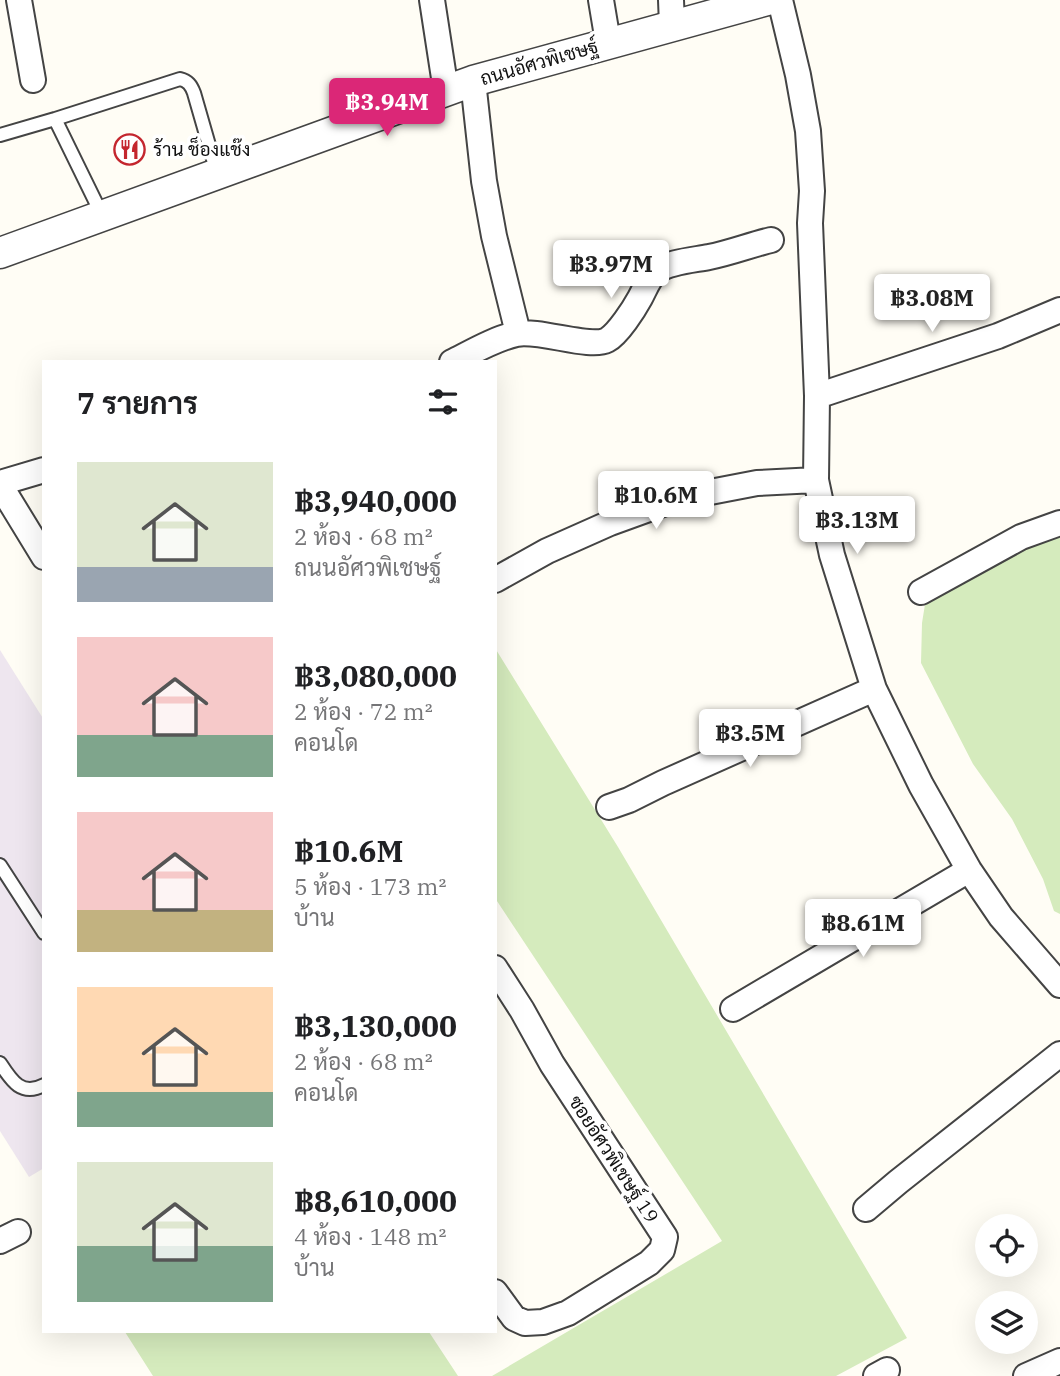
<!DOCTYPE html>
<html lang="th">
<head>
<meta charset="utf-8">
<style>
	body { margin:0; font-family:"IBM Plex Serif",Sarabun,serif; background:#f2f2f2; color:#202124; height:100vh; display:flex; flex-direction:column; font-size:26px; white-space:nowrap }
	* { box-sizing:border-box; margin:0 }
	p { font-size:23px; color:#757577 }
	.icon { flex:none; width:38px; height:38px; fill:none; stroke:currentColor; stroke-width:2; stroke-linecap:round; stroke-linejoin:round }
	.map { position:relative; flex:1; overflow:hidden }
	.sheet { position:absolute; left:42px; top:360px; width:455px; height:973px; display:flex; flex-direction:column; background:#fff; border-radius:0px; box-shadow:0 7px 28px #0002 }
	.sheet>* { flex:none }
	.tools { position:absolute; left:975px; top:1214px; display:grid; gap:14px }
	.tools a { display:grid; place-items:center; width:63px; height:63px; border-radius:50%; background:#fff; box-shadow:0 7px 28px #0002; font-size:35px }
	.price { position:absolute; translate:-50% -60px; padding:0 16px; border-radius:7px; background:#fff; color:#222; font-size:23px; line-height:46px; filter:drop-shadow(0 2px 4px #0008) }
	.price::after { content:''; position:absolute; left:50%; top:42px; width:21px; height:16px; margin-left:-10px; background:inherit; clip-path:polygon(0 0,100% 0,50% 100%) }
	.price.selected { background:#db2777; color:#fff }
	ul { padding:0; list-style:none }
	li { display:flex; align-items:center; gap:21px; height:175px; padding:0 35px }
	li span { display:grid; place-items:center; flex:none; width:196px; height:140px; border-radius:0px; color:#555 }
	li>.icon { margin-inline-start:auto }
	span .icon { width:84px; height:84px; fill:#fffc; stroke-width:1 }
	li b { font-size:30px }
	h2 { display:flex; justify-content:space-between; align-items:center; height:84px; padding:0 35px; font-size:30px }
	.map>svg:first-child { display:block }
</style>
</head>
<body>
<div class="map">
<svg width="1060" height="1376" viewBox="0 0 1060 1376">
	<rect width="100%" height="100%" fill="#fffdf5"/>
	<!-- industrial -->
	<path fill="#eee6ef" d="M0,650L44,720V1168L29,1177L0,1131Z"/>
	<!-- green -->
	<path fill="#d5ebbd" d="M1060,534V914L1054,911L1043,879L1012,819L973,764L921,663L922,623L926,598L1026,546Z
		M495,648L618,847L907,1338L836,1376H492L722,1241L495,898Z
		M125,1332H429L458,1376H153Z"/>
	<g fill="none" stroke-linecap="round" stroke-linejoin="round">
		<defs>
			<path id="service" d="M55,119L102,215
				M0,135L55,119L180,79C188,81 191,85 194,93L217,173
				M0,865L44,933
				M0,1063C11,1080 21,1097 44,1085"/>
			<path id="minor" d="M19,0L33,80
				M432,0L446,91
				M601,0L608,42
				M671,0L672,25
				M780,0L798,75L808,131L812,191L810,223L817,396L816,480L832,555L874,689L921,785L969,870L1001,917L1060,985
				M473,81L484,181L494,236L518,333
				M452,362C472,352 494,339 516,334C539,329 590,349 607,340C618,334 634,309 640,298C645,289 649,277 657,271C668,262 694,260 709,257C730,253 750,245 771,240
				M817,396L998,336L1060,310
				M0,483L44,470
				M0,485L44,557
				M495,580L547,551L610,523L679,498L757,483L816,480
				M921,592L1021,537L1060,523
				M609,807L629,800L663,783L874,689
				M495,968L522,1010L552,1064L665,1237L662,1250L649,1263L568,1313L543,1322L525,1323L514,1318L495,1292
				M733,1009L969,870
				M866,1209L898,1182L1060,1054
				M0,1241L18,1232
				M876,1376L887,1370
				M1026,1376L1060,1361"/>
			<path id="tertiary" d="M0,253L473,81L767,0"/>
		</defs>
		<!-- service casing -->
		<use href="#service" stroke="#444" stroke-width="16"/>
		<!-- minor casing -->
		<use href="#minor" stroke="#444" stroke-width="28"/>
		<!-- tertiary casing -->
		<use href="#tertiary" stroke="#444" stroke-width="33"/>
		<!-- service -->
		<use href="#service" stroke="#fff" stroke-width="12"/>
		<!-- minor -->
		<use href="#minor" stroke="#fff" stroke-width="24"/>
		<!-- tertiary -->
		<use href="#tertiary" stroke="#fff" stroke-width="30"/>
	</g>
	<!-- icons -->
	<defs>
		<symbol id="restaurant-ring" viewBox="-11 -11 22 22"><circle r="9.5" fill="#fff" stroke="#c4262e" stroke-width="1.5"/><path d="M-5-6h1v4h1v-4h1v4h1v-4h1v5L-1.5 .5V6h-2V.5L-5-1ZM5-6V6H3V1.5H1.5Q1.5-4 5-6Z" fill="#c4262e"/></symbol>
	</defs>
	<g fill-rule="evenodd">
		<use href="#restaurant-ring" x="112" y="132" width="35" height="35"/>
	</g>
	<g text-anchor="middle" stroke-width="7" stroke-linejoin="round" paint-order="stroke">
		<!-- street labels -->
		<g font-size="19" fill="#111" stroke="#fff">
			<text transform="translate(539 62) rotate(-16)" y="7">ถนนอัศวพิเชษฐ์</text>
			<text transform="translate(614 1159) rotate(57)" y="7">ซอยอัศวพิเชษฐ์ 19</text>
		</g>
		<!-- poi labels -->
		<g font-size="19" fill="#111" stroke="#fff" text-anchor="start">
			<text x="153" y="156">ร้าน ช็องแช๊ง</text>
		</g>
	</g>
</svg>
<div class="tools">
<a><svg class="icon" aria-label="locate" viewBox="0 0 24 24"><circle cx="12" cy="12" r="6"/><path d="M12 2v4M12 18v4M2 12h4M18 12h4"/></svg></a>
<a><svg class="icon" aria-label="layers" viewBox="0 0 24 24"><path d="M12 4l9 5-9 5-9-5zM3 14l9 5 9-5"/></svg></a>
</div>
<b class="price selected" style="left:387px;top:138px">฿3.94M</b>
<b class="price" style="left:611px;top:300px">฿3.97M</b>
<b class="price" style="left:932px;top:334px">฿3.08M</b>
<b class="price" style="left:656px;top:531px">฿10.6M</b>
<b class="price" style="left:857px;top:556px">฿3.13M</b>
<b class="price" style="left:750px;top:769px">฿3.5M</b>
<b class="price" style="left:863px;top:959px">฿8.61M</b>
<section class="sheet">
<h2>7 รายการ<svg class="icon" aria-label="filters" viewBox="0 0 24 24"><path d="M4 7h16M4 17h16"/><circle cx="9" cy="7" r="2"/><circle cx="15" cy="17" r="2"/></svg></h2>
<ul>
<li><span style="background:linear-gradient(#dfe7d0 75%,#9aa5b1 0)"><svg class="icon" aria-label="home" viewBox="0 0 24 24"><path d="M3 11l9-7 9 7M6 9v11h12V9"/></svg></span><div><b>฿3,940,000</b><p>2 ห้อง · 68 m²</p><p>ถนนอัศวพิเชษฐ์</p></div></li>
<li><span style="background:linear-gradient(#f6c9c9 70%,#7fa58c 0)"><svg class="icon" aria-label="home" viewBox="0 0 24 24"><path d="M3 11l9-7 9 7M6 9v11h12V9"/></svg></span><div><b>฿3,080,000</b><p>2 ห้อง · 72 m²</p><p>คอนโด</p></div></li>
<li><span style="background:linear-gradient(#f6c9c9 70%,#c2b280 0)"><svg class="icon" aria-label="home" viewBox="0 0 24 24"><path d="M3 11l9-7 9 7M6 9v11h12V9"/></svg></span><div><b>฿10.6M</b><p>5 ห้อง · 173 m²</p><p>บ้าน</p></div></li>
<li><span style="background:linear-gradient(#ffd9b3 75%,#7fa58c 0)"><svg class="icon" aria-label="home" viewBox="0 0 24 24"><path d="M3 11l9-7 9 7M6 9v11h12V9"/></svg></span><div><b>฿3,130,000</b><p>2 ห้อง · 68 m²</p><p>คอนโด</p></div></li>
<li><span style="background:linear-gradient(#dfe7d0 60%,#7fa58c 0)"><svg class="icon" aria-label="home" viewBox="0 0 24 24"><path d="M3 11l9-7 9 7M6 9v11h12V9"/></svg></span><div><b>฿8,610,000</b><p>4 ห้อง · 148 m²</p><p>บ้าน</p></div></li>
</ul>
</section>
</div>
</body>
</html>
